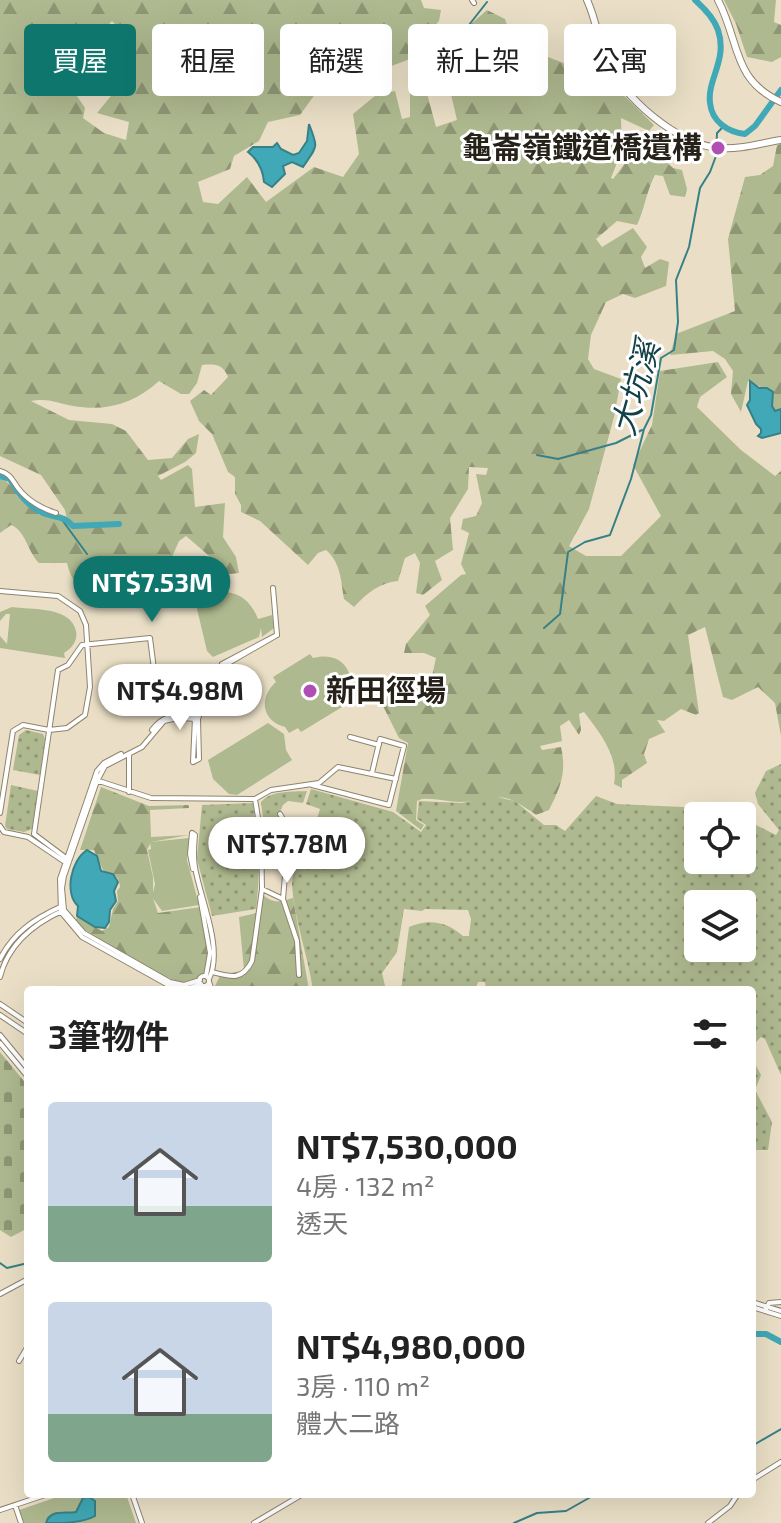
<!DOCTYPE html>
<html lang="zh-TW">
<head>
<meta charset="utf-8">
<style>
	body { margin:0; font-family:"Exo 2","Noto Sans TC",sans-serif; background:#f6f6f6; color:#222; height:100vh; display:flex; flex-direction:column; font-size:30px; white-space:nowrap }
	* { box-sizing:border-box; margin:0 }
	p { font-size:26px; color:#767676 }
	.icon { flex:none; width:44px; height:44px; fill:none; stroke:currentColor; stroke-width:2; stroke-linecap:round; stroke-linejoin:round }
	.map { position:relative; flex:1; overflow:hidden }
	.drawer { position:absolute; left:24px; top:986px; width:732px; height:512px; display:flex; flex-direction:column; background:#fff; border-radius:8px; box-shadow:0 8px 32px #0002 }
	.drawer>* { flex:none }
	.banner { position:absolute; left:24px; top:24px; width:734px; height:72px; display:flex; gap:16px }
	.buttons { position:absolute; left:684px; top:802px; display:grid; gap:16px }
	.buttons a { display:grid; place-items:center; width:72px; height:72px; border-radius:8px; background:#fff; box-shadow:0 8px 32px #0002; font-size:40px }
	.price { position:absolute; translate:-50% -68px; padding:0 18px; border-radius:28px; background:#fff; color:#222; font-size:26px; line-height:52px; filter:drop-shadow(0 2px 4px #0008) }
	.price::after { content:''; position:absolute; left:50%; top:48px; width:24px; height:18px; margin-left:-12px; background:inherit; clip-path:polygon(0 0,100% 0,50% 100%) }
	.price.current { background:#0f766e; color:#fff }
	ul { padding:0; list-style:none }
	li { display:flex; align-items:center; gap:24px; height:200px; padding:0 24px }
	li span { display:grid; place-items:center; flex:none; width:224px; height:160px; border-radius:8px; color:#555 }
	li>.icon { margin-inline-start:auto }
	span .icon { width:96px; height:96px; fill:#fffc; stroke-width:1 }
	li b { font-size:34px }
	h2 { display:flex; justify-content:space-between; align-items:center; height:96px; padding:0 24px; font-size:34px }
	.tag { padding:0 28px; border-radius:8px; background:#fff; box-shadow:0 8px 32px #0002; font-size:28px; line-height:72px }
	.tag.current { background:#0f766e; color:#fff }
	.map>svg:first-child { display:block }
</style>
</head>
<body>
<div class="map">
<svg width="781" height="1523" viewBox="0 0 781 1523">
	<defs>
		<pattern id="grass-dots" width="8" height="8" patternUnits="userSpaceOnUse" patternTransform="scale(2)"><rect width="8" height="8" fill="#afb98f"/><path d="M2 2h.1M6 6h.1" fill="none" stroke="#8e9674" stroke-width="1.8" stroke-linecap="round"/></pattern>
		<pattern id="forest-firs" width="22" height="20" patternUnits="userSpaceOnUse" patternTransform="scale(2)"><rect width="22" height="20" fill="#afb98f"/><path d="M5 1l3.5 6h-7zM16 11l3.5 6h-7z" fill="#8e9674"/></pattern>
		<pattern id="cemetery-stones" width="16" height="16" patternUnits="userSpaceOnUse" patternTransform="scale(2)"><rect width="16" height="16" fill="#afb98f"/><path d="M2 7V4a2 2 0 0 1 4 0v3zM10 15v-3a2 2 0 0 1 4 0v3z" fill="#8e9674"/></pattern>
	</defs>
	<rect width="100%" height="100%" fill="#eadfc6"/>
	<!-- grass -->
	<path fill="url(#grass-dots)" fill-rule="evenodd" d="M26,730L43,734L45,739L40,775L13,770L19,735Z
		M781,764V1075L765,1039L761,1037L752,1046V990H486L485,982H478L475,990H401L409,927C429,918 448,922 463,936H469L471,919L468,910L425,909L422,911L404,909L397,952L382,973L386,990H313C308,956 294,919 292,885C292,871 301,836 314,829L320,809L306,804L311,789L393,812L421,832L426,825L417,819L419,801L461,803L497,797L515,801L544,825H556L565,831L596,796L617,804L683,807L733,816H698V860H742V818L776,835L779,830L758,804L755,793L766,771ZM698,904H742V948H698Z
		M11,785L38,791L32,829L24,832L7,829L5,826Z
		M307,791L303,803L288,801L283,805L278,817L284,825V852L280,854L266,841L261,802C272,790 292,792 307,791Z
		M253,803C257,838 261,873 256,909L212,916L197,859L202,805Z
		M752,1058L761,1075L755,1090L772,1122L768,1150H752Z"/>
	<!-- forest -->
	<path fill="url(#forest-firs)" fill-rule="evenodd" d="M0,0H421L424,8L441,10L439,21L431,30L430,49C398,67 363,76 326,79L300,115L268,122L259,141L234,156L230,169L198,182L203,202L218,204L247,177L266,202L314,167L343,177L359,154L353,114L376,95L395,91L402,119L410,117V93L424,82L436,127L457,120L442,56L456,37L487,10L505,19L516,52L521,87L540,89L538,53L609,81L654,125L649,131L621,118L622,150L611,178L613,179L632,154L654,143L665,148L662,158L673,168L682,170L687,189L685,197L670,195L663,176L655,175C646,192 645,208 637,225L617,221L596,239L602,247L633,228L647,247L641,257L645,268L660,259L669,262L666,286L635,298L623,294L606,302L591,335L588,359L594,369L621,379L614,417L589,509L569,546L586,556H621L661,516L633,465L652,425L660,371L718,362L727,377L700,397L697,407L741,450L775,476L781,471V736L775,703L758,687L732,700L723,697L705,627L688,635L699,713L696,715L681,709L664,721L657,720L665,732L649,739L644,754L647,763L622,780V788L614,784C619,757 601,734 584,712L579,714L581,730L579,735L569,720L560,726L562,741L540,746L542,750L561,747C567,773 560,788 549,810L536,815C496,786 502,802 460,802C447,802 435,798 422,799L417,801L416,820L424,825L421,830L396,811L408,743L399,738L378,696L398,699L432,676L436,658L424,653H404L406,644L430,615L425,606L461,575L466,574L461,564L469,533L461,529L463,519L476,516L482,503L476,474L486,475L488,468L469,467L468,489L450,518L453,550L435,561L442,580L423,595L416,593L420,563L415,553L405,558L398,581C379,583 367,593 354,607L344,599C341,581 341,563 326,550L318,553L308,565L260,521L241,512V505L235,494V477L228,472L212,434L199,421L190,401L204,390L211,395L228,377C223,364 215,364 202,365L197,383L189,394H181L159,381C135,403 107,412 73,406C55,403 50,398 31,401L69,420L112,424L126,431L148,460L172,458L188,439L199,434L196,453L185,462L158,476L161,480L188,465L192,469L195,507L225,503L223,537L236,557L239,573L230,574L186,536L179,541L169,564L159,558L145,564L147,575L160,585L165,600L158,604L144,607L119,588L93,595C77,586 71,580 67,563H39C27,551 26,531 11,525L0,533V479L6,481L40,515L67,520L65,510L41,475L0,456ZM112,21L117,26L110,33L106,50L114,64L121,65L124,80L97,113L129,122L126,140L104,133L83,118L85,108L75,93L90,74L103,65C93,46 97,36 112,21Z
		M724,0H776L774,22L781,25V57L772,62L747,57L736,24Z
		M781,144V409L775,413L771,406L774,393L748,381L741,412L731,394L733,371L725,359L713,351L670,355L676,334L735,311L728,239L745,177L760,175L773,166L777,145Z
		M101,787L149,806L189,805V808L150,810L151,837L189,835L151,842L147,850L153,877V898L158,913L201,907L207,953V970C201,976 194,983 186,983C171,984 88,934 75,922L77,917L102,931L109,927L113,909L118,901L117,891L120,887C119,873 112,876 103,870L94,850H80Z
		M263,895C274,904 280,902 293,898L309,990H223L215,986L220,976L244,970L239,917L261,912Z"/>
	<!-- cemetery -->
	<path fill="url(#cemetery-stones)" d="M0,1052L28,1086V1228L11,1237L0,1230Z"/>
	<!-- park -->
	<path fill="#afb98f" d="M226,592C243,594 252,604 258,619L272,615L274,628L262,637L261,628L259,637L213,657L207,651L197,609L199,603L214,594Z
		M12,607C31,610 71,606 76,631C78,641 72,648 64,653L65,658L0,648V636L7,644L10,614H6L0,621V612Z
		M310,654L313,658C327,654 343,657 349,673C352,682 348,686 353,694L344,699L347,704L301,732L298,728L289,733L285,727C262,721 258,698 276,682L273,677Z
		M268,723L284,734L286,750L292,760L237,795L229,794L213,779L208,760Z
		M189,838L187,860L199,905L162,911L152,897L155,884L148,850L151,849L150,842Z
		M66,1494H126L136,1523H24L19,1510Z"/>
	<!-- water -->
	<path fill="#40a8b6" stroke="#388087" stroke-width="2" d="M309,124C319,149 317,146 303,167L292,162L283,166L285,174L272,187L264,182C263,170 257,159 248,152L253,147H273L277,143L281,149L293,155L299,153L307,141Z
		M750,381L759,388H767L773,392L772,406L775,411L781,409V433L762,438L758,436L761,433V429L756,424L747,405L750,400Z
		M87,850L97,856L101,871L113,874L118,882L114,891L116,901L110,910L109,922L105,928L95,927L77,916L78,906C64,893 71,860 87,850Z
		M89,1497L95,1501V1516C83,1523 62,1523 46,1523C50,1509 64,1514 76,1512L83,1498Z"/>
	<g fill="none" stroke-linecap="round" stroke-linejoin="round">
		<!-- stream -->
		<path stroke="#388087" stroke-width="2" d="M436,77L447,53L487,2
			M537,455L558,459L616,443L642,430
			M60,517L87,554
			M544,628L560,614L568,552L585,542L610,535L631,479L644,429L651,415L661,358L674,350L678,322L676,280L689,247L700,188L710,172L716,156L717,133L723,127
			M0,1263L7,1268L28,1263
			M752,1446L781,1429
			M514,1523L537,1513L566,1511L596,1494"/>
		<!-- river -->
		<path stroke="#40a8b6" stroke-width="6" d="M695,0C704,8 714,18 718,30C728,60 707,79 710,103C712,122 728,132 745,134L755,126L781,90
			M0,476L10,479C17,492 29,507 43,513C55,518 64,515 73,526L119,524
			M752,1334H766L781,1342"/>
		<defs>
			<path id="minor" d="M472,0L474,3
				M0,471C11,474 12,480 18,488C27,500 42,509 56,513
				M273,588L277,635
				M0,591L58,596L80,611L86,625L90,687L85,715L67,728L49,730L23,725L13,731L0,813
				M222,664L277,635
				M152,730C163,714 177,715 195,715L209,680
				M350,737L379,745
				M193,762L195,717
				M193,762L199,759L198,719
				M96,780L151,798L255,799
				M312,785L389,805L404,746L380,739L372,773
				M129,792V754
				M255,799L261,836L262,889L283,899L297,941L299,975
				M255,799L271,790L319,783L338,767L396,779
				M280,814L289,829L283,899
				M0,826L4,832L28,837L65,862
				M192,833L195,835C194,846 193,856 195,867C200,899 224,948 209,979
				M192,833L190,854L193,869
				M261,844L285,861
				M66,858L34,834L58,670L68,665L82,645L150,638L156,685
				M200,897L210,953L206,976
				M64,910L84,933L170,982L184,985L200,980
				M61,912L60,879L97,771L104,763L121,754
				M61,912L82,937L168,985L184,990L201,984
				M0,959C13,933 34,919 60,907
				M212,972C231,977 242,981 252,961L262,889
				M199 981a5 5 0 1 1 10 0a5 5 0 1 1-10 0Z
				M0,977C8,944 35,923 64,910L62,888L64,876L97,781L105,766L142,747L164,721L178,718L198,719L209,686L220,668L277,635
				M209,982L212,990
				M0,1004L28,1023
				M0,1015L28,1034
				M0,1035L28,1069
				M0,1043L28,1077
				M0,1294L28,1279
				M752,1302L781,1311
				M752,1307L781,1316
				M766,1309L769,1303L781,1302
				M19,1361L28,1346
				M752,1480L781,1462
				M132,1494L142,1523
				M15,1505L21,1523
				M0,1510L48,1494
				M254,1523L303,1494
				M708,1523L730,1506L738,1494"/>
			<path id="major" d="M587,0C596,19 598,40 606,59C621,96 679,146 719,148C740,150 761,143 781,140
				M718,0C740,42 732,80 781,102"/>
		</defs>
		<!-- minor casing -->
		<use href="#minor" stroke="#8e846d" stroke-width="6"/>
		<!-- major casing -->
		<use href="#major" stroke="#8e846d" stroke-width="8"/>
		<!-- minor -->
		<use href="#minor" stroke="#fff" stroke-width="4"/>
		<!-- major -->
		<use href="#major" stroke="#fff" stroke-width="6"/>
	</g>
	<!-- markers -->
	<g fill="#b14eb4" stroke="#fff" stroke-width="3">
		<circle cx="718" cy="148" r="8"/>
		<circle cx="310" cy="691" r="8"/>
	</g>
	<g text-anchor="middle" stroke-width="6" stroke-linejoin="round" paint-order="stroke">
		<!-- poi labels -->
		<g font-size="30" font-weight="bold" fill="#262219" stroke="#fff" text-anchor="end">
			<text x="702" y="158">龜崙嶺鐵道橋遺構</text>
			<text x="326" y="701" text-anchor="start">新田徑場</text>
		</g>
		<!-- water labels -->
		<g font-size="32" font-style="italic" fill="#124147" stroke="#fff">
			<text transform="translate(636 388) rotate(-74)" y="11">大坑溪</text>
		</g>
	</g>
</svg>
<div class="buttons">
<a><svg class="icon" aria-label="locate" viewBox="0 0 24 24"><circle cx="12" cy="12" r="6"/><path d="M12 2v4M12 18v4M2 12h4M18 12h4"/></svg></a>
<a><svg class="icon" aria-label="layers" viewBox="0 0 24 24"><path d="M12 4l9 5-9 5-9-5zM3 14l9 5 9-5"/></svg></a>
</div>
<b class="price current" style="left:152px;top:624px">NT$7.53M</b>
<b class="price" style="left:180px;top:732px">NT$4.98M</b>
<b class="price" style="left:287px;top:885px">NT$7.78M</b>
<div class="banner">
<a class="tag current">買屋</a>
<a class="tag">租屋</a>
<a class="tag">篩選</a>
<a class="tag">新上架</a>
<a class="tag">公寓</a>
</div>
<section class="drawer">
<h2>3筆物件<svg class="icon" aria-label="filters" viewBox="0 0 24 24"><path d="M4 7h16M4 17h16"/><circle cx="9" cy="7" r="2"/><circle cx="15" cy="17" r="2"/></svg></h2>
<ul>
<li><span style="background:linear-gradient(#c9d6e8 65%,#7fa58c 0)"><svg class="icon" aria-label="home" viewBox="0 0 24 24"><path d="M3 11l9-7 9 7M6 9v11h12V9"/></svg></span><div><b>NT$7,530,000</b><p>4房 · 132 m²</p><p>透天</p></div></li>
<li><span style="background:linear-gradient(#c9d6e8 70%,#7fa58c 0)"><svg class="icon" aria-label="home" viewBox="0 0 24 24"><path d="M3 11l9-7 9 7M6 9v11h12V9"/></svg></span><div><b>NT$4,980,000</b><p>3房 · 110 m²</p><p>體大二路</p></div></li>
</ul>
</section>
</div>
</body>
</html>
